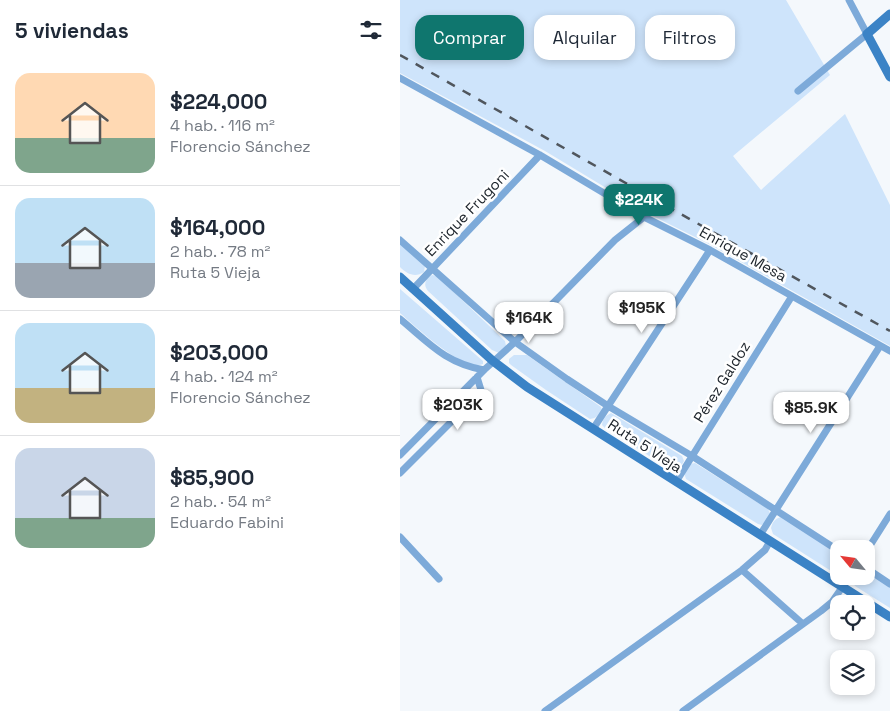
<!DOCTYPE html>
<html lang="es">
<head>
<meta charset="utf-8">
<style>
	body { margin:0; font-family:"Space Grotesk",sans-serif; background:#f2f2f3; color:#1f2937; height:100vh; display:flex; flex-direction:column; font-size:19px; white-space:nowrap }
	* { box-sizing:border-box; margin:0 }
	p { font-size:16px; color:#747a83 }
	.icon { flex:none; width:28px; height:28px; fill:none; stroke:currentColor; stroke-width:2; stroke-linecap:round; stroke-linejoin:round }
	.map { position:relative; flex:1; overflow:hidden }
	.panel { display:flex; flex-direction:column; background:#fff; width:400px }
	.panel>* { flex:none }
	.guide { position:absolute; left:15px; top:15px; width:400px; height:45px; display:flex; gap:10px }
	.needle { width:32px; rotate:299deg }
	.controls { position:absolute; left:430px; top:540px; display:grid; gap:10px }
	.controls a { display:grid; place-items:center; width:45px; height:45px; border-radius:10px; background:#fff; box-shadow:0 2px 8px #0003; font-size:25px }
	.price { position:absolute; translate:-50% -42px; padding:0 11px; border-radius:10px; background:#fff; color:#222; font-size:16px; line-height:32px; filter:drop-shadow(0 1px 2px #0008) }
	.price::after { content:''; position:absolute; left:50%; top:30px; width:15px; height:11px; margin-left:-8px; background:inherit; clip-path:polygon(0 0,100% 0,50% 100%) }
	.price.on { background:#0f766e; color:#fff }
	ul { padding:0; list-style:none }
	li { display:flex; align-items:center; gap:15px; height:125px; padding:0 15px }
	li+li { border-top:1px solid #e0e1e3 }
	li span { display:grid; place-items:center; flex:none; width:140px; height:100px; border-radius:15px; color:#555 }
	li>.icon { margin-inline-start:auto }
	span .icon { width:60px; height:60px; fill:#fffc; stroke-width:1 }
	li b { font-size:21px }
	h2 { display:flex; justify-content:space-between; align-items:center; height:60px; padding:0 15px; font-size:21px }
	.tag { padding:0 18px; border-radius:15px; background:#fff; box-shadow:0 2px 8px #0003; font-size:18px; line-height:45px }
	.tag.on { background:#0f766e; color:#fff }
	main { display:flex; flex:1; min-height:0 }
	.map>svg:first-child { display:block }
</style>
</head>
<body>
<main>
<section class="panel">
<h2>5 viviendas<svg class="icon" aria-label="filters" viewBox="0 0 24 24"><path d="M4 7h16M4 17h16"/><circle cx="9" cy="7" r="2"/><circle cx="15" cy="17" r="2"/></svg></h2>
<ul>
<li><span style="background:linear-gradient(#ffd9b3 65%,#7fa58c 0)"><svg class="icon" aria-label="home" viewBox="0 0 24 24"><path d="M3 11l9-7 9 7M6 9v11h12V9"/></svg></span><div><b>$224,000</b><p>4 hab. · 116 m²</p><p>Florencio Sánchez</p></div></li>
<li><span style="background:linear-gradient(#bfe0f5 65%,#9aa5b1 0)"><svg class="icon" aria-label="home" viewBox="0 0 24 24"><path d="M3 11l9-7 9 7M6 9v11h12V9"/></svg></span><div><b>$164,000</b><p>2 hab. · 78 m²</p><p>Ruta 5 Vieja</p></div></li>
<li><span style="background:linear-gradient(#bfe0f5 65%,#c2b280 0)"><svg class="icon" aria-label="home" viewBox="0 0 24 24"><path d="M3 11l9-7 9 7M6 9v11h12V9"/></svg></span><div><b>$203,000</b><p>4 hab. · 124 m²</p><p>Florencio Sánchez</p></div></li>
<li><span style="background:linear-gradient(#c9d6e8 70%,#7fa58c 0)"><svg class="icon" aria-label="home" viewBox="0 0 24 24"><path d="M3 11l9-7 9 7M6 9v11h12V9"/></svg></span><div><b>$85,900</b><p>2 hab. · 54 m²</p><p>Eduardo Fabini</p></div></li>
</ul>
</section>
<div class="map">
<svg width="490" height="711" viewBox="0 0 490 711">
	<rect width="100%" height="100%" fill="#f4f8fc"/>
	<!-- green -->
	<path fill="#cee4fb" d="M0,0H386L430,75L333,156L361,190L445,114L490,205V346L311,245L251,215L145,151L0,73Z
		M0,244L25,266L24,272C15,278 7,274 0,267Z
		M32,275L37,276L105,341L106,346L99,353L92,350L28,291C23,285 25,279 32,275Z
		M0,289L83,361V364C64,373 15,326 0,313Z
		M114,355H127L201,407L202,410C199,415 197,418 190,419L146,390L111,365L109,363V359Z
		M211,413L282,456L284,461C281,466 280,470 273,471L205,428L202,425C203,419 205,416 211,413Z
		M295,463L368,509L370,513L365,522L362,525L358,524L286,479L284,473L290,464Z
		M381,517L439,554V576L373,534L371,528C373,521 375,519 381,517Z
		M466,571L490,586V608L455,586L453,583L454,576H466Z"/>
	<g fill="none" stroke-linecap="round" stroke-linejoin="round">
		<!-- street -->
		<path stroke="#7daad9" stroke-width="7" d="M0,78L140,155L244,217L310,250L490,351
			M398,91L467,34L449,0
			M0,240L115,342L167,379L208,406L292,456L439,551
			M13,289L140,155
			M0,319C29,343 45,363 84,370
			M193,429L310,250
			M0,455L84,370L115,342L215,240L244,217
			M0,473L75,398L81,390L77,377
			M276,482L392,296
			M360,535L480,346
			M0,537L39,579
			M466,552L490,514
			M466,568L490,584
			M342,570L403,624
			M145,711L342,570L365,550L370,541
			M283,711L421,611L432,602L450,576"/>
		<!-- secondary -->
		<path stroke="#3b83c6" stroke-width="9" d="M490,14L467,34L490,77
			M0,277L93,361L127,387L490,617"/>
		<!-- rail -->
		<path stroke="#50565d" stroke-width="2.5" stroke-dasharray="9 9" stroke-linecap="butt" d="M0,55L261,203L490,331"/>
	</g>
	<g text-anchor="middle" stroke-width="5" stroke-linejoin="round" paint-order="stroke">
		<!-- street labels -->
		<g font-size="15" fill="#1b2229" stroke="#fff">
			<text transform="translate(67 213) rotate(-46)" y="5">Enrique Frugoni</text>
			<text transform="translate(343 254) rotate(29)" y="5">Enrique Mesa</text>
			<text transform="translate(322 382) rotate(-58)" y="5">Pérez Galdoz</text>
			<text transform="translate(245 446) rotate(33)" y="5">Ruta 5 Vieja</text>
		</g>
	</g>
</svg>
<div class="controls">
<a><svg class="needle" viewBox="-14 -14 28 28"><path d="M0-13l5 13h-10z" fill="#e53935"/><path d="M0 13l5-13h-10z" fill="#747a83"/></svg></a>
<a><svg class="icon" aria-label="locate" viewBox="0 0 24 24"><circle cx="12" cy="12" r="6"/><path d="M12 2v4M12 18v4M2 12h4M18 12h4"/></svg></a>
<a><svg class="icon" aria-label="layers" viewBox="0 0 24 24"><path d="M12 4l9 5-9 5-9-5zM3 14l9 5 9-5"/></svg></a>
</div>
<b class="price on" style="left:239px;top:226px">$224K</b>
<b class="price" style="left:242px;top:334px">$195K</b>
<b class="price" style="left:129px;top:344px">$164K</b>
<b class="price" style="left:58px;top:431px">$203K</b>
<b class="price" style="left:411px;top:434px">$85.9K</b>
<div class="guide">
<a class="tag on">Comprar</a>
<a class="tag">Alquilar</a>
<a class="tag">Filtros</a>
</div>
</div>
</main>
</body>
</html>
